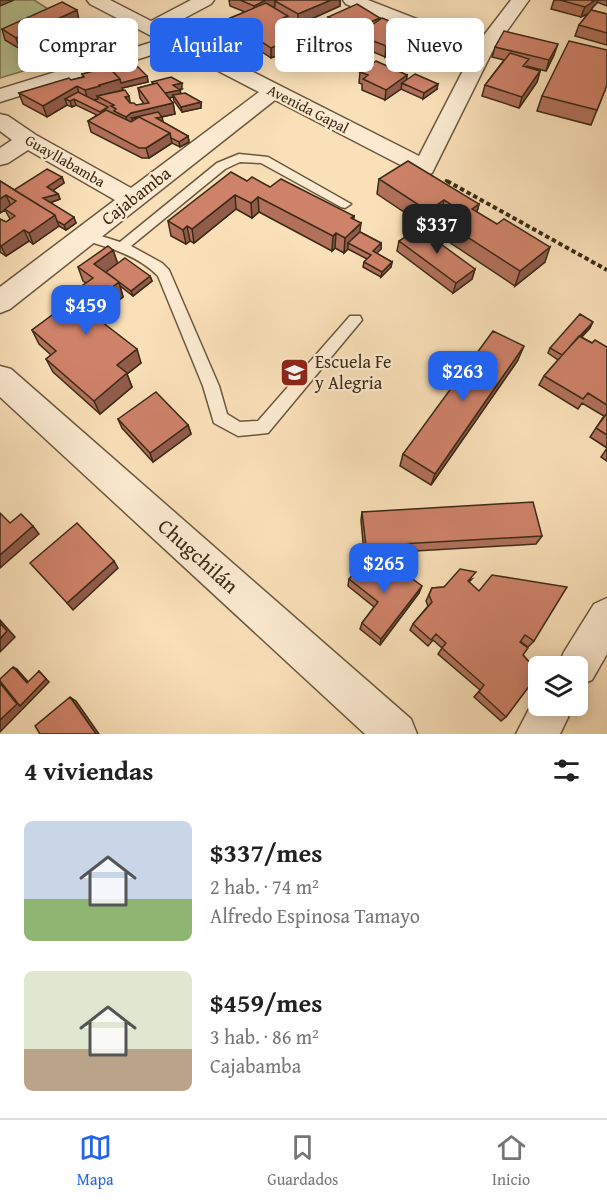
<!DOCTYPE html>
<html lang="es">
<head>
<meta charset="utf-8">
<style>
	body { margin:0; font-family:"Gentium Book Plus",serif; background:#f6f6f6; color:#222; height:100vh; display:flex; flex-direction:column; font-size:22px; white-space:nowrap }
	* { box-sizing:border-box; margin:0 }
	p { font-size:20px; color:#767676 }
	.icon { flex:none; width:33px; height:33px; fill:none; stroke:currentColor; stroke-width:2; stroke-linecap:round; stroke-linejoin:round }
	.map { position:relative; height:734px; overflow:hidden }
	.drawer { display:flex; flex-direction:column; background:#fff; flex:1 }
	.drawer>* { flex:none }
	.guide { position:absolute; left:18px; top:18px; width:572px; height:54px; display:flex; gap:12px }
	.tools { position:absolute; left:528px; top:656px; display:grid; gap:12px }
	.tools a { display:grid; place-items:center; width:60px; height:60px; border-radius:9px; background:#fff; box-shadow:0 3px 15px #0003; font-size:30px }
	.price { position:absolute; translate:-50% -51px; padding:0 14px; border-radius:12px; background:#2563eb; color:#fff; font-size:20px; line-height:39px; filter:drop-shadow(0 2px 3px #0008) }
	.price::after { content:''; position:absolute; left:50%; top:36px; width:18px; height:14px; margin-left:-9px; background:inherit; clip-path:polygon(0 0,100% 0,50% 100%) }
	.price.on { background:#222; color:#fff }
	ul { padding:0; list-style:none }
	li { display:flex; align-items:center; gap:18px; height:150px; padding:0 24px }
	li span { display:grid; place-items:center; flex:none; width:168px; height:120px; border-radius:9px; color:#555 }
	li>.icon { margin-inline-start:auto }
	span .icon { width:72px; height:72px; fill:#fffc; stroke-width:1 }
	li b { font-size:26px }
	h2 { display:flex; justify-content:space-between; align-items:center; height:72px; padding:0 24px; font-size:26px }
	.tag { padding:0 21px; border-radius:9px; background:#fff; box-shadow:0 3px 15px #0003; font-size:21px; line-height:54px }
	.tag.on { background:#2563eb; color:#fff }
	.tab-bar { display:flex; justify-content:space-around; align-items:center; height:84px; border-top:2px solid #e0e0e0; background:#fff; font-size:16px; color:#767676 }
	.tab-bar a { display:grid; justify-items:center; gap:3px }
	.tab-bar .on { color:#2563eb }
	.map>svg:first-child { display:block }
</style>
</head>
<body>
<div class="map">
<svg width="607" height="734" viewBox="0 0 607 734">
	<rect width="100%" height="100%" fill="#fae0b9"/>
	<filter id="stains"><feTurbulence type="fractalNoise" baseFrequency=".00333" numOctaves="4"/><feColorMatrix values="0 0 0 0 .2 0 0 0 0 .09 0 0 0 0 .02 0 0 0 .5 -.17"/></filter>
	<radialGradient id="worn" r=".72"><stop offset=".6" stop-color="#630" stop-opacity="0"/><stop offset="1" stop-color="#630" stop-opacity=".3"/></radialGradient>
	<!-- green -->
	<path fill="#b9c393" stroke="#7a7654" stroke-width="1.5" d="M0,0H34L107,46L0,78Z"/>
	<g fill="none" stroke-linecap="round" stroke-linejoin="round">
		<defs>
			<path id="service" d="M239,154L268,157L351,204L345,208L341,207L261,163L240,162L225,169L131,246L162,263L169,270L219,386L227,414L240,422L258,421L350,316H360L362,320L268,433L238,436L214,423L203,386L158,276C138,255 107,247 80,239L79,236L85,231L120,242L217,163Z"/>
			<path id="minor" d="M87,0H110L151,21L191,0H214L211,4L166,28L419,156L471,55L346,4L343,0H368L478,43L511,0H529L492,52L432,173L424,176L416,173L275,100L10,309L0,313V287L115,200L28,150L8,163L0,165V148L12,140L0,131V114L8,116L36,135L131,188L259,92L174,48L0,102V89L159,40L90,4Z
				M0,366L11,369L411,719L417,734H365L0,397Z
				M607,598V654L592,680L578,686V666H558L564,652L594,604Z
				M538,692V705H574L560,734H516Z"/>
		</defs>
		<!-- service casing -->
		<use href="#service" stroke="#6b583f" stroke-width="3"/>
		<!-- minor casing -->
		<use href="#minor" stroke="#6b583f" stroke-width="3"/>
		<!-- path-far1 -->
		<path stroke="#3b2a16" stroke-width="3" stroke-dasharray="3 2" stroke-linecap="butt" d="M445,180L449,182"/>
		<!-- path -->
		<path stroke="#3b2a16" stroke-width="4" stroke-dasharray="4.5 3" stroke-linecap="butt" d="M447,181L607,270"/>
		<!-- service -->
		<use href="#service" fill="#fcebd2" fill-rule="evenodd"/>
		<!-- minor -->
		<use href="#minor" fill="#fcebd2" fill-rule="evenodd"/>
	</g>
	<!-- wall -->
	<path fill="#b2705b" stroke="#3b2a16" stroke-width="1.5" d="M229,0H340V6L298,25L288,19V21L306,32V35L342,50L332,55L330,54L308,70L284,59V53L271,58L229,30L228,19L245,12L230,6Z
		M554,0H607V6L597,2L592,8L591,10L607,14V45L575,36L579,25L588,14L581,17L551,9Z
		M328,17L380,20L409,29L408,39L385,57L357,45L358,38L350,41L328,27Z
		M79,20L20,49L5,40L2,29Z
		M495,47L554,55L546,71L527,66L526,67L540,71L537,82L519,108L482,96L485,85L504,60L492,57Z
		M113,72L147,76L148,82L122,88L123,90L104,95L136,105L144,104L140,98L138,88L153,84L152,82L182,89L180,90L181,94L201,102V108L182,112L174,101L173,97L169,98L173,103L175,114L162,117L163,122L188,136L189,142L180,147L172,143L149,158H142L91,132L88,121L97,115L76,105L72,107L67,105L47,117L23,104L19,93L83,77L82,74Z
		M360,72L407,75L406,80L437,89L423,99L401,89L385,100L362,90V84L359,83Z
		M607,85L591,125L537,111L542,96Z
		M62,177L64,183L53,190L58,194L60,199L50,203L76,223L66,230L59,226L33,244L29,241L6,256L0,252V219L6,222L10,219L5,210L0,213V181L14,190Z
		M379,179L479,204L477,212L545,262L515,286L443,238L447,224L450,221L441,215L425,226L377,194Z
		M247,181L270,187L354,216L353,219L360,232L381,243V249L376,253L392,262L391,267L381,277L363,267L364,262L367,259L348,249L344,253L335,248L332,251L259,212L252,218L236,209L194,243L190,241L186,244L171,236L168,221Z
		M399,241L475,269L472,279L453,293L397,251Z
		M113,250L117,263L150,276L152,281L133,296L120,286L123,297L96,317L141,363L127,374L132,387L100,414L53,372L46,359L51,355L39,344L32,330L57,312L55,305L86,283L83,281L78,267Z
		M590,328L581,337L592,343L607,347V448L590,437L604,416L582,403L578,409L539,385L544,376L558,360L548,353L550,348Z
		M518,360L431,485L400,466L403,454Z
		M118,419L188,425L191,434L153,462L122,428Z
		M607,448V461L601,457Z
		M362,512L542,536L536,544L364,554L361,520Z
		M395,576L419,593L380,645L360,629L362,623L374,607L348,586L349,579Z
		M472,579L469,582L534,641L528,647L520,641L523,655L538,672V682L533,686H529L506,717L501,721L474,697L480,690L438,654L442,648L433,640L428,646L410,630L413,624L428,606L426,601L432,588L444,587Z"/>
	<!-- shaded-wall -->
	<path fill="#915b4a" stroke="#3b2a16" stroke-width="1.5" d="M0,0H14L0,6Z
		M266,0H281L275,1V6L255,17L254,6Z
		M331,0H340V6L298,25V14Z
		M592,0H598L597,3L592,8L591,12L581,17L585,7Z
		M77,10L79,20L20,49L16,38Z
		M380,18L379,28L358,35V38L350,41L351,30Z
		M409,29L408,39L385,57L386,46Z
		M306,32V43L284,49V53L271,58V48Z
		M330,44V55L308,70V59Z
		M343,44L342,50L332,55V50Z
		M558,44L554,55L546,71L549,60Z
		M540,71L537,82L519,108L522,97Z
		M407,75L406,85L402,83L401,89L385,100L386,90Z
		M147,76L148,82L122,88L123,90L97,96L98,99L88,101L85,90L99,85L120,79Z
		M182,83V89L174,91L173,85Z
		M438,84L437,89L423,99L424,93Z
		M77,86L80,97L74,99L76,105L72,107L70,101L65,99L67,105L47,117L43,106Z
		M180,90L181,96L173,95V97L166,99L165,93Z
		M129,96L131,107L125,97Z
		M201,102V108L182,112L181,107Z
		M173,103L175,114L156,118L162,117L163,123L132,118L133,124L129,128L126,117L131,113Z
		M170,133L172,143L149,158L146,148Z
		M188,136L189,142L180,147L179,142Z
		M62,177L64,183L49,193L47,187Z
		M58,194L60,199L46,204L43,198Z
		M6,195L11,206L0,213V199Z
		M235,195L236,209L194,243L192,229Z
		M258,197L259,212L252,218L251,203Z
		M444,200L441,215L425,226L428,211Z
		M479,204L475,219L472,209Z
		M55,215L59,226L33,244L29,233Z
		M354,216L353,231L361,223L359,238L348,243V249L344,253L345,238L351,218Z
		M74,217L76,223L66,230L64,225Z
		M187,226L190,241L186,244L183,230Z
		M24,230L29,241L6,256L1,246Z
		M336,233L335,248L332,251L333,236Z
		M381,243V249L373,257V251Z
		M550,247L545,262L515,286L520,271Z
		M113,250L118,264L99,278L94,264Z
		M392,262L391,267L381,277L382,272Z
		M475,269L472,279L453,293L456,283Z
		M150,276L152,281L133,296L131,291Z
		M119,282L123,297L90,322L84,308Z
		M593,322L590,328L560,361L563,356Z
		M524,346L518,360L431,485L435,474Z
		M137,349L141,363L127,374L132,387L100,414L94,401L117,365Z
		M188,425L191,434L153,462L150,453Z
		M33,526L39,534L0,568V555Z
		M114,561L118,568L73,610L67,603Z
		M422,586L419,593L380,645L381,639Z
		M0,620L15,637L0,652Z
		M13,667L17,669L31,685L27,683Z
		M39,671L49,682L0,732V679L21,704Z
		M70,697L76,701L99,734H96Z"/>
	<!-- building -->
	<path fill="#cf826a" stroke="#3b2a16" stroke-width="1.5" d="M240,0H266L254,6Z
		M277,0H331L298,14L275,1Z
		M560,0H592V1H594L585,7Z
		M62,2L77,10L16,38L2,29Z
		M266,3L288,16L283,18L306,32L271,48L228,19Z
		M357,4L380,18L351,30L328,17Z
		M591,10L607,14V33L579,25Z
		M382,18L409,29L386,46L358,35Z
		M319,31L343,44L332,50L330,49V44L310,36Z
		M504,31L558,44L549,60L495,47Z
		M306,35L330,44L308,59L284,49Z
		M569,41L607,50V85L597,110L542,96Z
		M510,53L529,59L523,66L540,71L522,97L485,85Z
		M376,61L407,75L386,90L363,79L368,75L360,72Z
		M137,66L147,76L121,83L120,79L113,72Z
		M109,67L120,79L99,85L100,86L85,90L77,86L43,106L19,93L69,78L71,80L84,77L82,74Z
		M415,74L438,84L424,93L402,83Z
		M171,77L182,83L173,85L180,90L165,93L157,83L154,84L152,82Z
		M157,83L173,103L131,113L126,117L114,111L116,109L111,106L114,105L97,96L125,90L129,96L125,97L130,103H134L136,105L149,103L138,88Z
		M78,92L108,107L100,112L74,99L70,101L65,99Z
		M185,93L201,102L181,107L173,95Z
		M106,110L131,122L139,117L170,133L146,148H139L88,121Z
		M158,112L162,117L156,118L188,136L179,142L171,138L170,133L139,117L135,119L132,118Z
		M408,161L479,204L472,209L497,224L504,219L550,247L520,271L447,224L463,212L444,200L428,211L379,179Z
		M47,169L62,177L47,187L58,194L43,198L74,217L64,225L57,221L55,215L14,190Z
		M231,172L247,181L252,177L270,187L281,179L354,216L351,218L361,223L345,238L336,233L333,236L258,197L251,203L235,195L192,229L187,226L183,230L168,221Z
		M0,181L55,215L29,233L24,230L1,246L0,245V219L6,222L15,216L5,209L16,201L6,195L0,199Z
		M419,228L475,269L456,283L399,241Z
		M360,232L381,243L373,251L392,262L382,272L364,262L371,255L348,243Z
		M108,246L113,250L94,264L119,282L84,308L137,349L117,365L127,373L94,401L46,359L56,351L32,330L60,309L55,305L93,278L78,267Z
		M125,258L150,276L131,291L106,272Z
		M580,314L593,322L562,355L550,348Z
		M493,331L524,346L435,474L403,454Z
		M579,336L592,343L595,340L607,347V405L588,393L583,399L544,376Z
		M156,392L188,425L150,453L118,419Z
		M607,413V435L596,428Z
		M533,502L542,536L366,546L362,512Z
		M0,513L10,523L21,514L33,526L0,555Z
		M77,523L114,561L67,603L30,563Z
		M369,556L395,576L400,570L422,586L381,639L362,623L378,602L349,579Z
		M460,569L476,572L468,581L479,591L492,575L567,587L534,641L525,635L520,642L528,648L523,655L538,672V681H533L506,717L479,692L484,685L442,648L446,643L436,634L431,640L413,624L432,602L429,595L432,588L444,587Z
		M0,623L7,631L0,639Z
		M13,667L27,683L39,671L46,679L20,706L0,681V679Z
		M0,683L17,704L0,720Z
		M70,697L96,734H40L35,726Z"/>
	<!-- icons -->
	<defs>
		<symbol id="school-square" viewBox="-11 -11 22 22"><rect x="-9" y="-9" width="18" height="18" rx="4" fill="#8f2418" stroke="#fcebd2"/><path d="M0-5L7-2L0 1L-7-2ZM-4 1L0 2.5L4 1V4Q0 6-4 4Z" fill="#fff"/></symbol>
	</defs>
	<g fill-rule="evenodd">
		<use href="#school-square" x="278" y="356" width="33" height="33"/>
	</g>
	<g text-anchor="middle" stroke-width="4.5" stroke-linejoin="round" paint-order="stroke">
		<!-- far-street labels -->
		<g font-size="15" fill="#3b2a16" stroke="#fcebd2">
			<text transform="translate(308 109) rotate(27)" y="5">Avenida Gapal</text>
			<text transform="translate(65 161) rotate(30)" y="5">Guayllabamba</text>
		</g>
		<!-- street labels -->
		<g font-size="18" fill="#3b2a16" stroke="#fcebd2">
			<text transform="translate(136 196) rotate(-38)" y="6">Cajabamba</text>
		</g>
		<!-- poi labels -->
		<g font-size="18" fill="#3b2a16" stroke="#fcebd2" text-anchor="start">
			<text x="315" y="368">Escuela Fe<tspan x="315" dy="21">y Alegria</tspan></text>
		</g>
		<!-- near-street labels -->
		<g font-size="21" fill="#3b2a16" stroke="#fcebd2">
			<text transform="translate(198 556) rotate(42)" y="7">Chugchilán</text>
		</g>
	</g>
	<rect width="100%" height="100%" filter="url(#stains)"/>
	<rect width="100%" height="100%" fill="url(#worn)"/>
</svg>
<div class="tools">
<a><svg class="icon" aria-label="layers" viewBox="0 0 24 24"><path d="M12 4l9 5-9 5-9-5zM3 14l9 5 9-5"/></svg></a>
</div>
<b class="price on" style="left:437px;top:255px">$337</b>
<b class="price" style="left:86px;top:336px">$459</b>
<b class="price" style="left:463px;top:402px">$263</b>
<b class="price" style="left:384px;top:594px">$265</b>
<div class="guide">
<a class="tag">Comprar</a>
<a class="tag on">Alquilar</a>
<a class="tag">Filtros</a>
<a class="tag">Nuevo</a>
</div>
</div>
<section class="drawer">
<h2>4 viviendas<svg class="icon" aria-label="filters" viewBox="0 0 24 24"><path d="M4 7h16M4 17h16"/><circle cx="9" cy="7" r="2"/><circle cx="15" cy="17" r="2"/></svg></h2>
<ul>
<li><span style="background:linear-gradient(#c9d6e8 65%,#8fb573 0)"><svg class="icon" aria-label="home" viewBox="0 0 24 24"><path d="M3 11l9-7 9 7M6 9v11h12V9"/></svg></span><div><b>$337/mes</b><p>2 hab. · 74 m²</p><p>Alfredo Espinosa Tamayo</p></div></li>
<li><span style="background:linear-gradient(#dfe7d0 65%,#b9a48a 0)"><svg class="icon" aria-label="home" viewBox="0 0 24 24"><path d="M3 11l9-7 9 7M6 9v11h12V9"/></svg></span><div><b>$459/mes</b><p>3 hab. · 86 m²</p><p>Cajabamba</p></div></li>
</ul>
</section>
<nav class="tab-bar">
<a class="on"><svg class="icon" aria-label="map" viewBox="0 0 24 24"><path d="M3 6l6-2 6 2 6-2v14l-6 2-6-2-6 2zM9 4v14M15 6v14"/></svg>Mapa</a>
<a><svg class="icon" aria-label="saved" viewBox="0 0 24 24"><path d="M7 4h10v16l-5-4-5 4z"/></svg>Guardados</a>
<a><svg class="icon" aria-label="home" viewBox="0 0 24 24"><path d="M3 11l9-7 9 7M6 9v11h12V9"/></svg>Inicio</a>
</nav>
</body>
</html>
